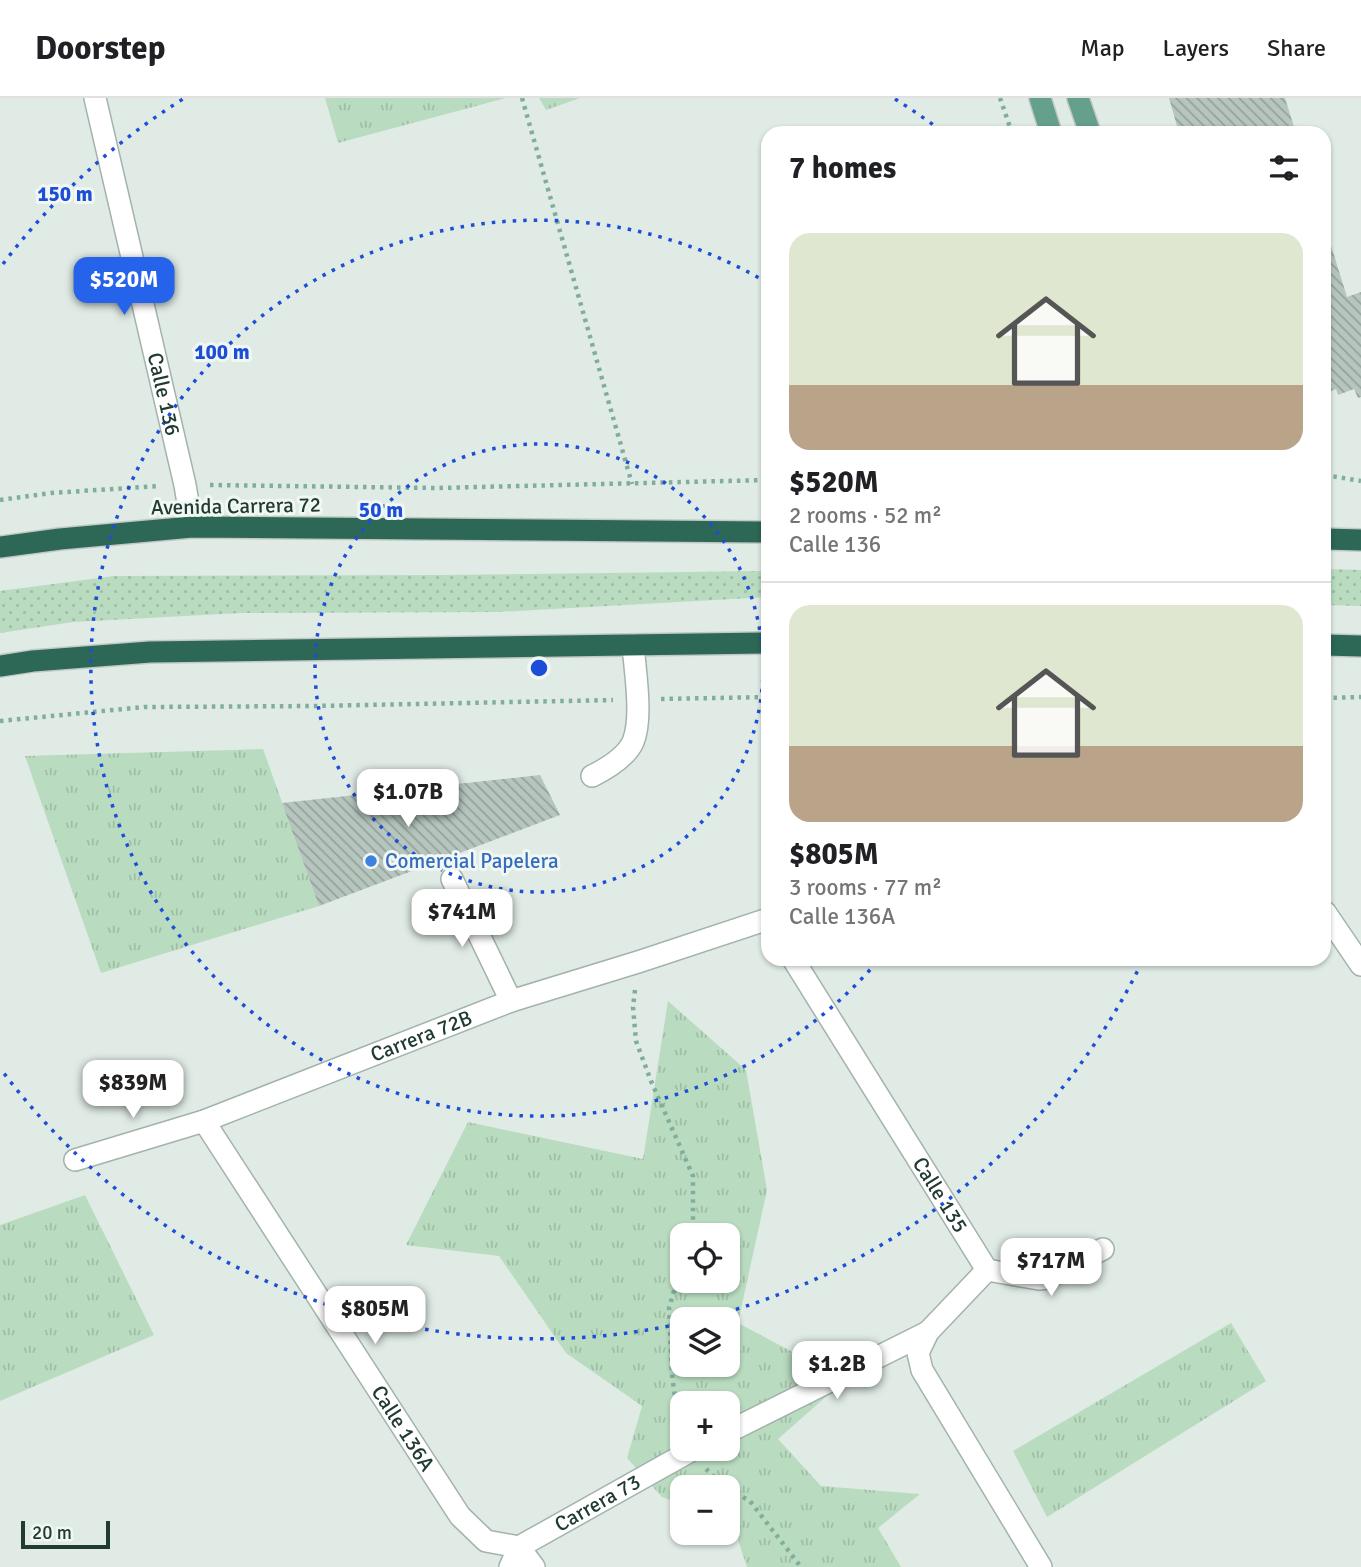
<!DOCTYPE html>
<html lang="en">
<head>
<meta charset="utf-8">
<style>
	body { margin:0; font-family:Signika,sans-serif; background:#f2f2f2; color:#202124; height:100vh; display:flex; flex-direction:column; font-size:26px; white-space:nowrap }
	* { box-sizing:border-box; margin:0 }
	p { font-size:23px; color:#757577 }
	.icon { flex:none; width:38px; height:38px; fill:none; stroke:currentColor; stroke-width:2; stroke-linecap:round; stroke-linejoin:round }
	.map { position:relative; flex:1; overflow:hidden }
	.sheet { position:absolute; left:761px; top:28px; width:570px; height:840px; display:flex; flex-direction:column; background:#fff; border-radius:21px; box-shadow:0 2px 5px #0004 }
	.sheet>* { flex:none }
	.tools { position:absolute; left:670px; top:1125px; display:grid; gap:14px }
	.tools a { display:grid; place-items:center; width:70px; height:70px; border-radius:14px; background:#fff; box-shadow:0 2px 5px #0004; font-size:35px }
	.scale { position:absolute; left:21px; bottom:18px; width:89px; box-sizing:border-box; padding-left:7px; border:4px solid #213b32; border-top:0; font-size:19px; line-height:24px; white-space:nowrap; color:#213b32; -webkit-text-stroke:5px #f1f8f4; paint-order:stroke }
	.price { position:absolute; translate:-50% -60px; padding:0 16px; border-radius:14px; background:#fff; color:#222; font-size:23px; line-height:46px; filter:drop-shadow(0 2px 4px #0008) }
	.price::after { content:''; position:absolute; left:50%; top:42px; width:21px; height:16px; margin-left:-10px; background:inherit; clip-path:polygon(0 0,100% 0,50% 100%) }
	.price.active { background:#2563eb; color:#fff }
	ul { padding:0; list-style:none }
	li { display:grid; align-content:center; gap:14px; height:371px; padding:0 28px }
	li+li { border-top:2px solid #e0e0e0 }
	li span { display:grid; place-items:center; height:217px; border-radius:21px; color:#555 }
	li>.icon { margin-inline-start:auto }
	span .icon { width:126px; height:126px; fill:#fffc; stroke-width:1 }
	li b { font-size:30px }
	h2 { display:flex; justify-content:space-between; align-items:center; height:84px; padding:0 28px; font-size:30px }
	header { display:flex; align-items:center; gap:42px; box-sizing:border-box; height:98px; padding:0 35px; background:#fff; border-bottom:2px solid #e0e0e0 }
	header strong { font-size:33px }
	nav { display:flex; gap:38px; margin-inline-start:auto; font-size:24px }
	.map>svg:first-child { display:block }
</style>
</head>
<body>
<header>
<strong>Doorstep</strong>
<nav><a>Map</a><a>Layers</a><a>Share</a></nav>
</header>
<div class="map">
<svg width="1361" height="1469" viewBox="0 0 1361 1469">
	<defs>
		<pattern id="grass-dots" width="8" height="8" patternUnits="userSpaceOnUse" patternTransform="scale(1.75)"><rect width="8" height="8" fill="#b9dcc0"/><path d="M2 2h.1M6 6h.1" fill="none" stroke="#9fbea5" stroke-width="1.8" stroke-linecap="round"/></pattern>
		<pattern id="park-tufts" width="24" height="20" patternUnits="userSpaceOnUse" patternTransform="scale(1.75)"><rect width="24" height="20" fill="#b9dcc0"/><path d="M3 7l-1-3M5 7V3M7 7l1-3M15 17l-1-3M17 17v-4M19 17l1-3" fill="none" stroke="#9fbea5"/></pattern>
		<pattern id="building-back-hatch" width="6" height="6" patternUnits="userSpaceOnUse" patternTransform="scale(1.75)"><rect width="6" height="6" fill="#b6c6be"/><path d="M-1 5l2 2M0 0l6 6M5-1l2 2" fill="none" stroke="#94a29b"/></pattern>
	</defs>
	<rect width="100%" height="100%" fill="#e0ebe5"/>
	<!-- grass -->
	<path fill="url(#grass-dots)" d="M1325,471L1361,472V508L1325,507Z
		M768,473V499L497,514L241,515L73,524L0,535V493L114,478L441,477Z"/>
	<!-- park -->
	<path fill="url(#park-tufts)" fill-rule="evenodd" d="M325,0H506L338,45Z
		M539,0H580L546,12Z
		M263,651L319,808L101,875L25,658Z
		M668,903L746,972L767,1092L738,1225L845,1282L778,1341L821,1388L920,1396L878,1430L901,1469H747L732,1424L728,1423V1390H682V1406L662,1399L627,1360L642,1308L566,1255L499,1158L406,1147L468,1024L643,1061ZM682,1138H728V1183H682ZM682,1222H728V1267H682ZM682,1306H728V1351H682Z
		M85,1097L154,1237L0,1303V1127Z
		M1231,1225L1266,1283L1047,1419L1013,1353Z"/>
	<!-- building -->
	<path fill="url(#building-back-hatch)" d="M1169,0H1285L1296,35H1179Z
		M1325,128L1347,199L1361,194V299L1358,300L1354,291L1338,297L1336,291L1326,295L1325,293Z
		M540,677L560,717L319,808L282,705Z"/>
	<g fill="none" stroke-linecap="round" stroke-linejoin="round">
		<defs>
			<g id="minor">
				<path id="s1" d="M95,0L185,387L192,429"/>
				<path d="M592,678C606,671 626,659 633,644C643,620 635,573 633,547"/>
				<path d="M452,781L511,903"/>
				<path d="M1325,814L1361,867"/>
				<path id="s2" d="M793,861L987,1172L928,1234L918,1255L922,1272L1041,1469"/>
				<path id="s3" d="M204,1023L460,1418L486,1443L519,1449L534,1469"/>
				<path id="s4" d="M75,1062L204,1023L511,903L638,864L768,821"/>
				<path d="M987,1172L1039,1181L1047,1180L1103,1151"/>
				<path d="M728,1334L928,1234"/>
				<path id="s5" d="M510,1469L519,1449L694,1351"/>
			</g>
			<path id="major" d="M1040,0L1051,35
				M1078,0L1090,35"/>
			<path id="highway" d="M1325,441L1361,442
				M0,449L60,441L192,429L768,434
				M1325,547L1361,548
				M0,568L33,563L150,554L768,545"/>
		</defs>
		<!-- minor casing -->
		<use href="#minor" stroke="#a3b3ac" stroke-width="24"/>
		<!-- major casing -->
		<use href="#major" stroke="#c1c8c6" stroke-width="24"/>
		<!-- highway casing -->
		<use href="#highway" stroke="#c1c8c6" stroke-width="24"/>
		<!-- path -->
		<path stroke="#81ae9c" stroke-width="4.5" stroke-dasharray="3.5 5" stroke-linecap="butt" d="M522,0L632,386
			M1000,0L1012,35
			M1325,377L1361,383
			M210,387L437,390L768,382
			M0,402L51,395L159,388
			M1325,600L1361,599
			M661,601L768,599
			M0,623L144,609L316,608L613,602
			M635,892L633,909L636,943L651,983L693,1078V1131L691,1138
			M682,1330L677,1314L672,1277L669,1210L682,1166
			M706,1371L726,1390
			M728,1391L750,1403L801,1469"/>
		<!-- minor -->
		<use href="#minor" stroke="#fff" stroke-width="21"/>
		<!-- major -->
		<use href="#major" stroke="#65a08c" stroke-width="21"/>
		<!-- highway -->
		<use href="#highway" stroke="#2d6756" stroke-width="21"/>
	</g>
	<!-- distance rings -->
	<g fill="none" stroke="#1d4ed8" stroke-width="3.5" stroke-dasharray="3.5 7">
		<circle cx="539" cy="570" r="224"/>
		<path d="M877 864A448 448 0 1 1 766 184"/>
		<path d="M1142 864A671 671 0 0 1 701 1221M679 1226A671 671 0 0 1 3 974M3 166A671 671 0 0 1 183 1M895 1A671 671 0 0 1 943 34"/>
	</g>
	<!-- markers -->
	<circle fill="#3f7fe0" stroke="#f1f8f4" stroke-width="2.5" cx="371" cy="763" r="7"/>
	<g text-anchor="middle" stroke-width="6" stroke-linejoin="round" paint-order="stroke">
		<!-- street labels -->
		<g font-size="21" fill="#213b32" stroke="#f1f8f4">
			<text dy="7" stroke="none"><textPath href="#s1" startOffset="304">Calle 136</textPath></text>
			<text transform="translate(236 408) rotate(-1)" y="7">Avenida Carrera 72</text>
			<text dy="7" stroke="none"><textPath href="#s4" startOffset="368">Carrera 72B</textPath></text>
			<text dy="7" stroke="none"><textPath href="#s2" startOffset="278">Calle 135</textPath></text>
			<text dy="7" stroke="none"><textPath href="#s3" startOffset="366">Calle 136A</textPath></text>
			<text dy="7" stroke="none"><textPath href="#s5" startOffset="112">Carrera 73</textPath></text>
		</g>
		<!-- shop labels -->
		<g font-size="21" fill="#366cbe" stroke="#f1f8f4" text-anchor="start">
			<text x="385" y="770">Comercial Papelera</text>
		</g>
	</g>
	<circle cx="539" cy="570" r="10" fill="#1d4ed8" stroke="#f1f8f4" stroke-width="3.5"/>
	<g font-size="21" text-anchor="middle" font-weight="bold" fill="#1d4ed8" stroke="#f1f8f4" stroke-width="6" stroke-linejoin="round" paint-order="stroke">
		<text x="65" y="103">150 m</text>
		<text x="222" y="261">100 m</text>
		<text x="381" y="419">50 m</text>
	</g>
</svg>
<div class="tools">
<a><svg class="icon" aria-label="locate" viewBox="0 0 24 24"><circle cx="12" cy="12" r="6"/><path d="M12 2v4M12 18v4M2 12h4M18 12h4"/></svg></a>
<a><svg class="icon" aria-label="layers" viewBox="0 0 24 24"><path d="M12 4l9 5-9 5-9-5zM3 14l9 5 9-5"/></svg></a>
<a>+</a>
<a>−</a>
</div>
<div class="scale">20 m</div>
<b class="price active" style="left:124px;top:219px">$520M</b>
<b class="price" style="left:408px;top:731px">$1.07B</b>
<b class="price" style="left:462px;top:851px">$741M</b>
<b class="price" style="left:133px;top:1022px">$839M</b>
<b class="price" style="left:1051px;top:1200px">$717M</b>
<b class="price" style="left:375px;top:1248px">$805M</b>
<b class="price" style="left:837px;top:1303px">$1.2B</b>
<section class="sheet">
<h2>7 homes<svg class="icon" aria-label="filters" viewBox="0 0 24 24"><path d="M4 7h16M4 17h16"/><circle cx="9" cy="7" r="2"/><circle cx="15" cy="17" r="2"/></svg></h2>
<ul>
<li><span style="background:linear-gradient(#dfe7d0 70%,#b9a48a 0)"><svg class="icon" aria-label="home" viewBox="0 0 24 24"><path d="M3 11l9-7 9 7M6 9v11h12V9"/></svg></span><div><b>$520M</b><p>2 rooms · 52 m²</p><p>Calle 136</p></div></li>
<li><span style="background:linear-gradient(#dfe7d0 65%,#b9a48a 0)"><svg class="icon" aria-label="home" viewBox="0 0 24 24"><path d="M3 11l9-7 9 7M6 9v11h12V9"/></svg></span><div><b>$805M</b><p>3 rooms · 77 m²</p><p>Calle 136A</p></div></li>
</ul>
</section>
</div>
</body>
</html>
